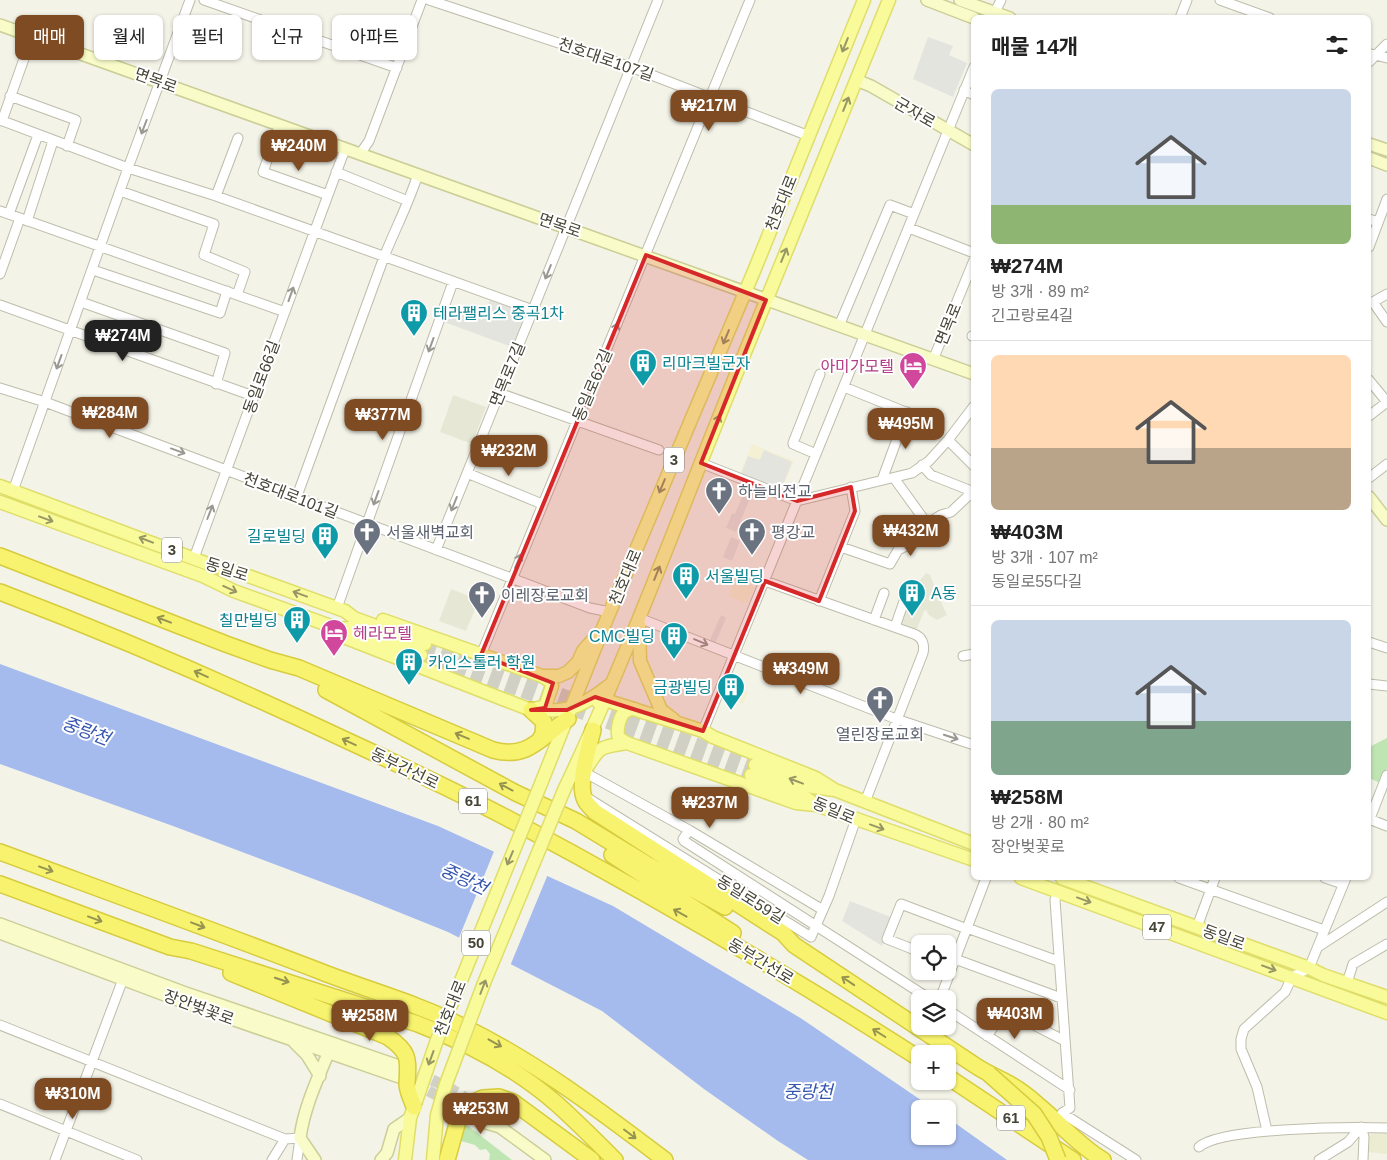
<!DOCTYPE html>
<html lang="ko">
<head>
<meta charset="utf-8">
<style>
	body { margin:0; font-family:Helvetica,"Noto Sans KR",sans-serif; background:#f2f2f2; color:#222; height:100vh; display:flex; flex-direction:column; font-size:19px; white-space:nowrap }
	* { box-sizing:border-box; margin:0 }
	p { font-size:16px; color:#767676 }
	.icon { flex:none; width:28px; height:28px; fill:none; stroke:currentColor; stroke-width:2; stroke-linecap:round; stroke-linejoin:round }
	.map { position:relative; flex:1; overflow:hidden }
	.drawer { position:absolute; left:971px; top:15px; width:400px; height:865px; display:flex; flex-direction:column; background:#fff; border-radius:8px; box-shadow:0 1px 4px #0004 }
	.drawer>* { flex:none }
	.hud { position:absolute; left:15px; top:15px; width:475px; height:45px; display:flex; gap:10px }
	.buttons { position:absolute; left:911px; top:935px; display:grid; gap:10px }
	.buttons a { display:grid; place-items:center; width:45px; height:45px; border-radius:8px; background:#fff; box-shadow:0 1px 4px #0004; font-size:25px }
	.price { position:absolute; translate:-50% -42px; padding:0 11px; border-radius:10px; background:#7f4b22; color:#fff; font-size:16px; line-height:32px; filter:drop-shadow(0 1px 2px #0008) }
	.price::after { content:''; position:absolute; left:50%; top:30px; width:15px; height:11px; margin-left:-8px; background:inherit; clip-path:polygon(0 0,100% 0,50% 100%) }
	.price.on { background:#222; color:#fff }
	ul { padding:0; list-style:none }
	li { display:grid; align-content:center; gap:10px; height:265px; padding:0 20px }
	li+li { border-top:1px solid #e0e0e0 }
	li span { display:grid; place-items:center; height:155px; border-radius:8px; color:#555 }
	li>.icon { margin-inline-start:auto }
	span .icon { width:90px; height:90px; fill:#fffc; stroke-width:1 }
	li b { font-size:21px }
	h2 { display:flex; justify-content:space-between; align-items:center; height:60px; padding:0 20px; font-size:21px }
	.chip { padding:0 18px; border-radius:8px; background:#fff; box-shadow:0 1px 4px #0004; font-size:18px; line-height:45px }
	.chip.on { background:#7f4b22; color:#fff }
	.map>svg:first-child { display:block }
</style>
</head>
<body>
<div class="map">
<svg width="1387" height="1160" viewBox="0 0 1387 1160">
	<rect width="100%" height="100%" fill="#f3f3e8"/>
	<!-- residential -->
	<path fill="#e7e7d6" d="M453,395L486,407L472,444L440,432Z
		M926,573L930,575L933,582L934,587L947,615L937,620L929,615L926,610L924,611L916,631L900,625L913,589Z
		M451,589L479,600L466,631L439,621Z"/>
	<!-- commercial -->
	<path fill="#f4f0d4" d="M752,444L794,461L781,493L739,476Z
		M736,579L755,587L747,604L728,596Z
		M730,685L748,692L743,704L725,697Z"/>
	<!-- education -->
	<path fill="#ebecd2" d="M1387,1133V1154L1367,1152L1366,1137L1372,1134Z"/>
	<!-- green -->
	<path fill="#bfe6b2" d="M1387,738V768L1380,783L1369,778V747Z
		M467,1125L512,1160H489L490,1154L486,1149L480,1150L475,1145L461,1141L464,1128Z"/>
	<!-- parking -->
	<path fill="#e4e4df" d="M928,37L953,46L949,55L967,63L953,97L913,79Z
		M490,300L528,314L515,348L444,322L448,308L482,320Z
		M764,450L792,462L781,490L741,474L748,456L760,460Z
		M746,488L753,491L736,532L726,528L732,513L735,514Z
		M320,533L334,538L331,548L316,542Z
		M731,537L740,541L732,561L723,557Z
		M721,615L726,618L715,644L709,642Z
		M850,901L893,918L882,946L842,921Z"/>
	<!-- water -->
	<path fill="#a6bbed" d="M0,664L438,826L613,906L802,1019L934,1109H920V1136H948V1118L1007,1160H808L778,1141L704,1089L602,1011L448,932L356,895L173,826L0,764Z"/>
	<!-- pier -->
	<path fill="#f3f3e8" d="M495,849L548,874L510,966L458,940Z"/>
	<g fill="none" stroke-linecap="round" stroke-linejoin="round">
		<!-- secondary-tunnel -->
		<path stroke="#d0d0c5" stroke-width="11" stroke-dasharray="11 5.5" stroke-linecap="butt" d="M402,1067L448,1087L477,1105
			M414,1083L470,1113"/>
		<!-- primary-tunnel -->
		<path stroke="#d0d0c5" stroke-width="12" stroke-dasharray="12 6" stroke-linecap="butt" d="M425,644L755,765
			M421,655L751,775"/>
		<defs>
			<path id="street" d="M204,0L397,68
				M429,0L631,67L809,136
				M1220,0L1270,18
				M995,12L1001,0
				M1180,18L1187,0
				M1371,54L1387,58
				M1369,62L1387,44
				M964,90L974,95
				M10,96L76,120L67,146
				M0,120L128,168L216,196L533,310
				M2,121L32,36
				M280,125L263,172L328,195
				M360,154L369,141L422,0
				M336,172L408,201
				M120,191L214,224L204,255L245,272L237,295
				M216,196L238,138
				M0,211L285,312
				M9,214L38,135
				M1369,219L1378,222
				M27,221L53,141
				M909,228L974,253
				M1369,247L1387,199
				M93,270L220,313L227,291
				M0,274L20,218
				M81,302L225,353L216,384
				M1373,302L1387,322
				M1369,303L1373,302L1387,294
				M0,305L253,396
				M839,326L890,205L914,214
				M972,336L974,337
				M933,360L974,260
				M1369,380L1387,402
				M844,387L918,417
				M0,388L45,402L226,470L590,608L610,612
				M499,393L659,450
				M1369,416L1387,402
				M948,440L974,466
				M816,454L793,444V443L820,374
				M701,463L797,501L912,473L929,461L948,440L974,406
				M922,465L931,475L974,492
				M467,473L542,504
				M894,478L928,525
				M1369,478L1387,464
				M882,480L907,412
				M13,491L128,168L190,0
				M297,496L384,257C395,229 409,203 418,174
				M841,547L890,564L898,550L920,539L933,520L941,515L951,512L968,496L974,495
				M436,550L658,0
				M194,558L345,149
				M765,581L914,634C922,637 925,644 923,653L865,802
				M819,601L855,511L851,487
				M337,608L453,282
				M639,618L896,719L974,745
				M874,620L884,593
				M895,627L909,587
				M1369,642L1387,648
				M481,655L750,0
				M963,656L974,654
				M1369,684L1387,686
				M703,731L974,67
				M584,772L689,830L823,910
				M586,797L811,937L829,896L856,819
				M1369,819L1387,826
				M1369,821L1387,775
				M689,830L683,839L684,841L930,999
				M1179,878L1324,930
				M1325,878L1343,884
				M1058,891L1055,900L1070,1108L1062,1113L1136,1160
				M1197,927L1215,878
				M967,928L1058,961
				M1318,947L1387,902
				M920,952L887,939L901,904L967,929
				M955,959L1061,998
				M1347,983L1353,964L1387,944
				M940,999L986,878
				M948,1010L1070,1090
				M0,1025L285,1139
				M987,1036L1005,1010L1065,1041
				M0,1104L137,1160
				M1361,1127L1364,1137L1363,1160
				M1267,1131L1257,1087L1241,1049V1039L1244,1029L1285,992L1292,977L1309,968L1346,878
				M1199,1147C1221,1127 1354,1127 1387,1128
				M55,1160L123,979
				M272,1160L285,1139L300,1138L297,1160
				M1319,1160L1348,1142L1361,1127"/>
			<path id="secondary" d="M927,0L974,18
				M960,0L1010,18
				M0,25C325,140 649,258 974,374
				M856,80L871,86L974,145
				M1369,144L1387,150
				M1369,158L1387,165
				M1369,497L1387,520
				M0,924L183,992L399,1066
				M0,933L194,1006L399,1077
				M294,1042L307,1055L320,1076
				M481,1107L492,1114L500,1127
				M474,1115L486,1123L500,1127L545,1160
				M315,1160L300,1138C304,1106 320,1074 332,1044
				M381,1160L387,1153L394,1129L410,1118"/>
			<path id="primary" d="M0,486L208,564L240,573L345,611L354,618L425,644
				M0,502L203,576L234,591L339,629L349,628L421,655
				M383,620L542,676L551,682L552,686L546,704L544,707L533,709
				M639,624L640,661L661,710L674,720
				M339,629L346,638L531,710C569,713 582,707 611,684
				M542,676H559L568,672L578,662L583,651L597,635
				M598,702L605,700L703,731L713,737L816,778L835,790
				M635,709C633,709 628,710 626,711C619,715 616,732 619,738L627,743L796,803L816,805
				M755,765L812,787L835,790L974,844
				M586,769C600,746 600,747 627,743
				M751,775L799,793L816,805L974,860
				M542,781L603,628L754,271L864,0
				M564,790C619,675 664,555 711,437C769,291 829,146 889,0
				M1021,878L1387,1013
				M1062,878L1309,968L1323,975L1387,997
				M405,1160L410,1118L414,1107
				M433,1160L437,1115"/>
			<path id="highway" d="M0,556L226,644L270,660L299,668L493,750C529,760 541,736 568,719
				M0,592C118,637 234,687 348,741C402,766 455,791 507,818C648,893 786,973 920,1059
				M326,690L516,793L576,821L645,863L725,907
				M531,710L544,722L543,734L539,741
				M593,730C589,747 577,784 585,800C587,805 592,808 595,812L783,933L794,945L976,1066C985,1072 994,1076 1004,1081C1016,1087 1028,1096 1038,1105C1060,1123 1078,1145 1103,1160
				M0,852C108,892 215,931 322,972C368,990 416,1003 460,1025C535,1061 599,1110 665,1160
				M612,855L733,933
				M0,884L170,947L191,951L418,1024C468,1043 516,1068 557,1104C577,1122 596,1141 615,1160
				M231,973L388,1037
				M948,1077L1073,1160
				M483,1098L499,1097L513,1102L592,1160
				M447,1160L459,1117"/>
		</defs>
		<!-- street casing -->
		<use href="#street" stroke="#bebdab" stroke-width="11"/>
		<!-- secondary casing -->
		<use href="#secondary" stroke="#ccce97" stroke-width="14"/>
		<!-- primary casing -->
		<use href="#primary" stroke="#dfde6a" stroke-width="15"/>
		<!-- highway casing -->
		<use href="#highway" stroke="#d7cc3e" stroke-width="18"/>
		<!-- street -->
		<use href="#street" stroke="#fff" stroke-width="9"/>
		<!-- secondary -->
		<use href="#secondary" stroke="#f9fcc9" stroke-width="11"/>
		<!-- primary -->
		<use href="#primary" stroke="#f9fa9a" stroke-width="12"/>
		<!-- highway -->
		<use href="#highway" stroke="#f8f36e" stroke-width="15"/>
		<defs>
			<path id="primary-bridge" d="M414,1107L437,1040L542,781
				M437,1115L446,1084L484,983L564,790"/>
			<path id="highway-bridge" d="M388,1037C411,1053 408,1060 407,1084C407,1091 412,1100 414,1107
				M989,1074L1034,1114L1049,1137L1058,1160
				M459,1117L471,1103L483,1098"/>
		</defs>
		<!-- primary-bridge casing -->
		<use href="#primary-bridge" stroke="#dfde6a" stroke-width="15" stroke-linecap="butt"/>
		<!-- highway-bridge casing -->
		<use href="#highway-bridge" stroke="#d7cc3e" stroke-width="18" stroke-linecap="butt"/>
		<!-- primary-bridge -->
		<use href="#primary-bridge" stroke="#f9fa9a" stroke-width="12"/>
		<!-- highway-bridge -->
		<use href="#highway-bridge" stroke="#f8f36e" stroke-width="15"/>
	</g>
	<!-- one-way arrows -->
	<defs><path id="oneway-shaft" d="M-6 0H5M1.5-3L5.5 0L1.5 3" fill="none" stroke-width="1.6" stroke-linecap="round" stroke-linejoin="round" transform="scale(1.25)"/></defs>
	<g stroke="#979664">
		<use href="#oneway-shaft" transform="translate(845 45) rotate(112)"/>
		<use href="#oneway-shaft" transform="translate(846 104) rotate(-68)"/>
		<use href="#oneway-shaft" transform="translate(784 255) rotate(-68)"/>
		<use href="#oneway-shaft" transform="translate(726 337) rotate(113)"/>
		<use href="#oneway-shaft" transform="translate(717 422) rotate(-68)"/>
		<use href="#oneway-shaft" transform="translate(662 486) rotate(113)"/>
		<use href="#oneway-shaft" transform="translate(46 519) rotate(20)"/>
		<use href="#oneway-shaft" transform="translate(146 540) rotate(-159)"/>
		<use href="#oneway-shaft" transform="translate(657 573) rotate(-68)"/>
		<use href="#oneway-shaft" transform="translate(230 589) rotate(24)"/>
		<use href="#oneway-shaft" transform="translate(300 594) rotate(-160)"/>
		<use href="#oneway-shaft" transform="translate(796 781) rotate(-159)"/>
		<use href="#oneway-shaft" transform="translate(877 827) rotate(20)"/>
		<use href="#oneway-shaft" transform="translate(510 858) rotate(113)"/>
		<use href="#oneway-shaft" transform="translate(1084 900) rotate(20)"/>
		<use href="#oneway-shaft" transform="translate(1269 968) rotate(20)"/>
		<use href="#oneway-shaft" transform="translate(483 987) rotate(-69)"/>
		<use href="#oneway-shaft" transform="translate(431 1058) rotate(110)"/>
	</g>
	<g stroke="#999991">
		<use href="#oneway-shaft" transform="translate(144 127) rotate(111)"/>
		<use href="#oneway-shaft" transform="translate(548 272) rotate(112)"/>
		<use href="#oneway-shaft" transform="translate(291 294) rotate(-70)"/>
		<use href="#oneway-shaft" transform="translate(615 330) rotate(-68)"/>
		<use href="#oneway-shaft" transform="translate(431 345) rotate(110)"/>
		<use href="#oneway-shaft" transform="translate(59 362) rotate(110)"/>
		<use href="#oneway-shaft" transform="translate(178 451) rotate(20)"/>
		<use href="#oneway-shaft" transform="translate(376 498) rotate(110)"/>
		<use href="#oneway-shaft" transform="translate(454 504) rotate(112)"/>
		<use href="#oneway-shaft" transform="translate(210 512) rotate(-69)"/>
		<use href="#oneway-shaft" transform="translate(518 561) rotate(-67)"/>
		<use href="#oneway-shaft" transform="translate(701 642) rotate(23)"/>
		<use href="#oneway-shaft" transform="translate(951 737) rotate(18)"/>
	</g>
	<g stroke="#969350">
		<use href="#oneway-shaft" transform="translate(164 620) rotate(-159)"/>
		<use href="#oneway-shaft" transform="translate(201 674) rotate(-156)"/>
		<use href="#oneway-shaft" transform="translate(462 736) rotate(-157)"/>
		<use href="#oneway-shaft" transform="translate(349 742) rotate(-155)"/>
		<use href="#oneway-shaft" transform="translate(506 787) rotate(-152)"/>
		<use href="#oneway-shaft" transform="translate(46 869) rotate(20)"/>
		<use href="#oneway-shaft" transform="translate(680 913) rotate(-151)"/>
		<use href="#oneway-shaft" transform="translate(95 919) rotate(20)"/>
		<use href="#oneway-shaft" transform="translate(198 925) rotate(21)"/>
		<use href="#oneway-shaft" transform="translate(282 980) rotate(18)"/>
		<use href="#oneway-shaft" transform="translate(848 981) rotate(-146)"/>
		<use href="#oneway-shaft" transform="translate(879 1033) rotate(-148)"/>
		<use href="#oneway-shaft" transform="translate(495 1043) rotate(29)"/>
		<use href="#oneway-shaft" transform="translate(630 1134) rotate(37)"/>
	</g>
	<!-- marked area -->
	<path fill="#d62828" fill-opacity="0.2" stroke="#d62828" stroke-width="4" stroke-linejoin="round" d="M646,255L766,300L701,463L797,501L851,487L855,511L819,601L765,581L703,731L595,697L567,710H531L545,708L553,683L481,655Z"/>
	<!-- icons -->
	<defs>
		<symbol id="building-pin" viewBox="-11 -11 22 30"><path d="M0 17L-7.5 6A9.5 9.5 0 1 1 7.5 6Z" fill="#0f9aa8" stroke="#fff"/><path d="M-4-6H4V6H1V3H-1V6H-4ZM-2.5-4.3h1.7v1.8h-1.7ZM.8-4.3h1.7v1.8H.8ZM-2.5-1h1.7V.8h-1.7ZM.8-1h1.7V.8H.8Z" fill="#fff"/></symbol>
		<symbol id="hotel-pin" viewBox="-11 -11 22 30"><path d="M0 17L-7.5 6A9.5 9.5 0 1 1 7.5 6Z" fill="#d1479c" stroke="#fff"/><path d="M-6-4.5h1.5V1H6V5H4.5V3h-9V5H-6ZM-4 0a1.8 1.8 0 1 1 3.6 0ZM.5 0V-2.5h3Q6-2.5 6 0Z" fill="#fff"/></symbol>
		<symbol id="church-pin" viewBox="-11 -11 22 30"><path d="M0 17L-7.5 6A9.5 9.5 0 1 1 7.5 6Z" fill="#6b7280" stroke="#fff"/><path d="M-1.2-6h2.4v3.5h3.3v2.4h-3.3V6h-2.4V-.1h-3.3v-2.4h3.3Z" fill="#fff"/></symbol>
	</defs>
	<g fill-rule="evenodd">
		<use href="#building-pin" x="398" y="297" width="32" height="43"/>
		<use href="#building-pin" x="627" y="347" width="32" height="43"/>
		<use href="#hotel-pin" x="897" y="350" width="32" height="43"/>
		<use href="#church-pin" x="703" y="475" width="32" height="43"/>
		<use href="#church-pin" x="351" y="516" width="32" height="43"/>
		<use href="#church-pin" x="736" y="516" width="32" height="43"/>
		<use href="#building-pin" x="309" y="520" width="32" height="43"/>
		<use href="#building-pin" x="670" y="560" width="32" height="43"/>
		<use href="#building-pin" x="896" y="577" width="32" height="43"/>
		<use href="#church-pin" x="466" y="579" width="32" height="43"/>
		<use href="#building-pin" x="281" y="604" width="32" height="43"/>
		<use href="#hotel-pin" x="318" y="617" width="32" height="43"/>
		<use href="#building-pin" x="658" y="620" width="32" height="43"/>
		<use href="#building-pin" x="393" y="646" width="32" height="43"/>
		<use href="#building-pin" x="715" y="671" width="32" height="43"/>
		<use href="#church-pin" x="864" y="684" width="32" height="43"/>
	</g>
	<g text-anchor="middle" stroke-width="4" stroke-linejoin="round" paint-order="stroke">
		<!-- shield labels -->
		<g fill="#fff" stroke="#7e7d73" stroke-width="1">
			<rect x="664" y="447.5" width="20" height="25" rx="4"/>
			<rect x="162" y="537.5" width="20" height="25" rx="4"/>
			<rect x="459" y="788.5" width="28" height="25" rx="4"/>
			<rect x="1143" y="914.5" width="28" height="25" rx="4"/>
			<rect x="462" y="930.5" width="28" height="25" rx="4"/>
			<rect x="997" y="1105.5" width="28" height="25" rx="4"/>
		</g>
		<g font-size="15" font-weight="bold" fill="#464537">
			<text x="674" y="465">3</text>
			<text x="172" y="555">3</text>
			<text x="473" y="806">61</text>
			<text x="1157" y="932">47</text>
			<text x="476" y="948">50</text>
			<text x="1011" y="1123">61</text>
		</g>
		<!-- street labels -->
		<g font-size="16" fill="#464537" stroke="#fff">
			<text transform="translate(606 59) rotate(19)" y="6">천호대로107길</text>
			<text transform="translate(156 80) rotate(20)" y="6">면목로</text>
			<text transform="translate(915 112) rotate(30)" y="6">군자로</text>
			<text transform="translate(781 203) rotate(-68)" y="6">천호대로</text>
			<text transform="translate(560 225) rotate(19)" y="6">면목로</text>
			<text transform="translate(948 324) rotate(-68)" y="6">면목로</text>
			<text transform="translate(507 374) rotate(-68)" y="6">면목로7길</text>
			<text transform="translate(261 377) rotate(-70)" y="6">동일로66길</text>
			<text transform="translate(592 385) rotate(-67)" y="6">동일로62길</text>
			<text transform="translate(291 495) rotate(21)" y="6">천호대로101길</text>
			<text transform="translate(227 569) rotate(18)" y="6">동일로</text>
			<text transform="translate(625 577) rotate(-67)" y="6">천호대로</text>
			<text transform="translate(405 768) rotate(26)" y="6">동부간선로</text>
			<text transform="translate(834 810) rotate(23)" y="6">동일로</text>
			<text transform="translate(751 899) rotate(32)" y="6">동일로59길</text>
			<text transform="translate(1224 937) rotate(20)" y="6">동일로</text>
			<text transform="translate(761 961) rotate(31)" y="6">동부간선로</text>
			<text transform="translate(199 1007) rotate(20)" y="6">장안벚꽃로</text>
			<text transform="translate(450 1008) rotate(-68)" y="6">천호대로</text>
		</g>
		<!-- culture labels -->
		<g font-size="16" fill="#0d838f" stroke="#fff" text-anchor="start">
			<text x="433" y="319">테라팰리스 중곡1차</text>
			<text x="662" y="369">리마크빌군자</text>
			<text x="306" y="542" text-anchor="end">길로빌딩</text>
			<text x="705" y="582">서울빌딩</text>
			<text x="931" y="599">A동</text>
			<text x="278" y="626" text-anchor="end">칠만빌딩</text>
			<text x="655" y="642" text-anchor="end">CMC빌딩</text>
			<text x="428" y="668">카인스톨러 학원</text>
			<text x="712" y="693" text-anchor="end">금광빌딩</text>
		</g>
		<!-- hotel labels -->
		<g font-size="16" fill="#b23c85" stroke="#fff" text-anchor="end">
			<text x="894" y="372">아미가모텔</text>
			<text x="353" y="639" text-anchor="start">헤라모텔</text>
		</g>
		<!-- worship labels -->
		<g font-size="16" fill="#5b616d" stroke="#fff" text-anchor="start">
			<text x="738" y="497">하늘비전교</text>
			<text x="386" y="538">서울새벽교회</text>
			<text x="771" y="538">평강교</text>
			<text x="501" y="601">이레장로교회</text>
			<text x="880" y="740" text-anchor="middle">열린장로교회</text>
		</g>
		<!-- water labels -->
		<g font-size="18" font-style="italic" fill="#3456ae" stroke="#fff">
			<text transform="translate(86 731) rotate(21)" y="6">중랑천</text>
			<text transform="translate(464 879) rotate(25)" y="6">중랑천</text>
			<text x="808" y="1098">중랑천</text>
		</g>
	</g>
</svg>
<div class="buttons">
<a><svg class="icon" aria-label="locate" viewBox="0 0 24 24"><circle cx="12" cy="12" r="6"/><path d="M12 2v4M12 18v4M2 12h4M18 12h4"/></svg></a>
<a><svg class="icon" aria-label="layers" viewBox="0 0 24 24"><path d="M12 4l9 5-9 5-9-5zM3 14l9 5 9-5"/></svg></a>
<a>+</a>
<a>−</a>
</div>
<b class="price" style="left:709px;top:132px">₩217M</b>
<b class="price" style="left:299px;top:172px">₩240M</b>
<b class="price on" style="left:123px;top:362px">₩274M</b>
<b class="price" style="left:110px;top:439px">₩284M</b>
<b class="price" style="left:383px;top:441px">₩377M</b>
<b class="price" style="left:906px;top:450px">₩495M</b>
<b class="price" style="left:509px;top:477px">₩232M</b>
<b class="price" style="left:911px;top:557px">₩432M</b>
<b class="price" style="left:801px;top:695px">₩349M</b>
<b class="price" style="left:710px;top:829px">₩237M</b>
<b class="price" style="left:1015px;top:1040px">₩403M</b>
<b class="price" style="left:370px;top:1042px">₩258M</b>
<b class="price" style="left:73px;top:1120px">₩310M</b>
<b class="price" style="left:481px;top:1135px">₩253M</b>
<div class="hud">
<a class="chip on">매매</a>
<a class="chip">월세</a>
<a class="chip">필터</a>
<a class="chip">신규</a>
<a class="chip">아파트</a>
</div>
<section class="drawer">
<h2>매물 14개<svg class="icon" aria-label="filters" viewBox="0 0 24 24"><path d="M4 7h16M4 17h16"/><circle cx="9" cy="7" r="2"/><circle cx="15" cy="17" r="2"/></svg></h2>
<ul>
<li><span style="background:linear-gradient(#c9d6e8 75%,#8fb573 0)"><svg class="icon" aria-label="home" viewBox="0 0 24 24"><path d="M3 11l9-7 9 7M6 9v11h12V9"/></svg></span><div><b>₩274M</b><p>방 3개 · 89 m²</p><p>긴고랑로4길</p></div></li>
<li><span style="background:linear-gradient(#ffd9b3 60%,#b9a48a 0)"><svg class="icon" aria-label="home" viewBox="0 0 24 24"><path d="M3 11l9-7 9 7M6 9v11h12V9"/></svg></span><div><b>₩403M</b><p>방 3개 · 107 m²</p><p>동일로55다길</p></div></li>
<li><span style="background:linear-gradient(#c9d6e8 65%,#7fa58c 0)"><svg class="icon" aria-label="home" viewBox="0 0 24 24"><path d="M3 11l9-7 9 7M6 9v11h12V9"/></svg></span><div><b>₩258M</b><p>방 2개 · 80 m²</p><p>장안벚꽃로</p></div></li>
</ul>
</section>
</div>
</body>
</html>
